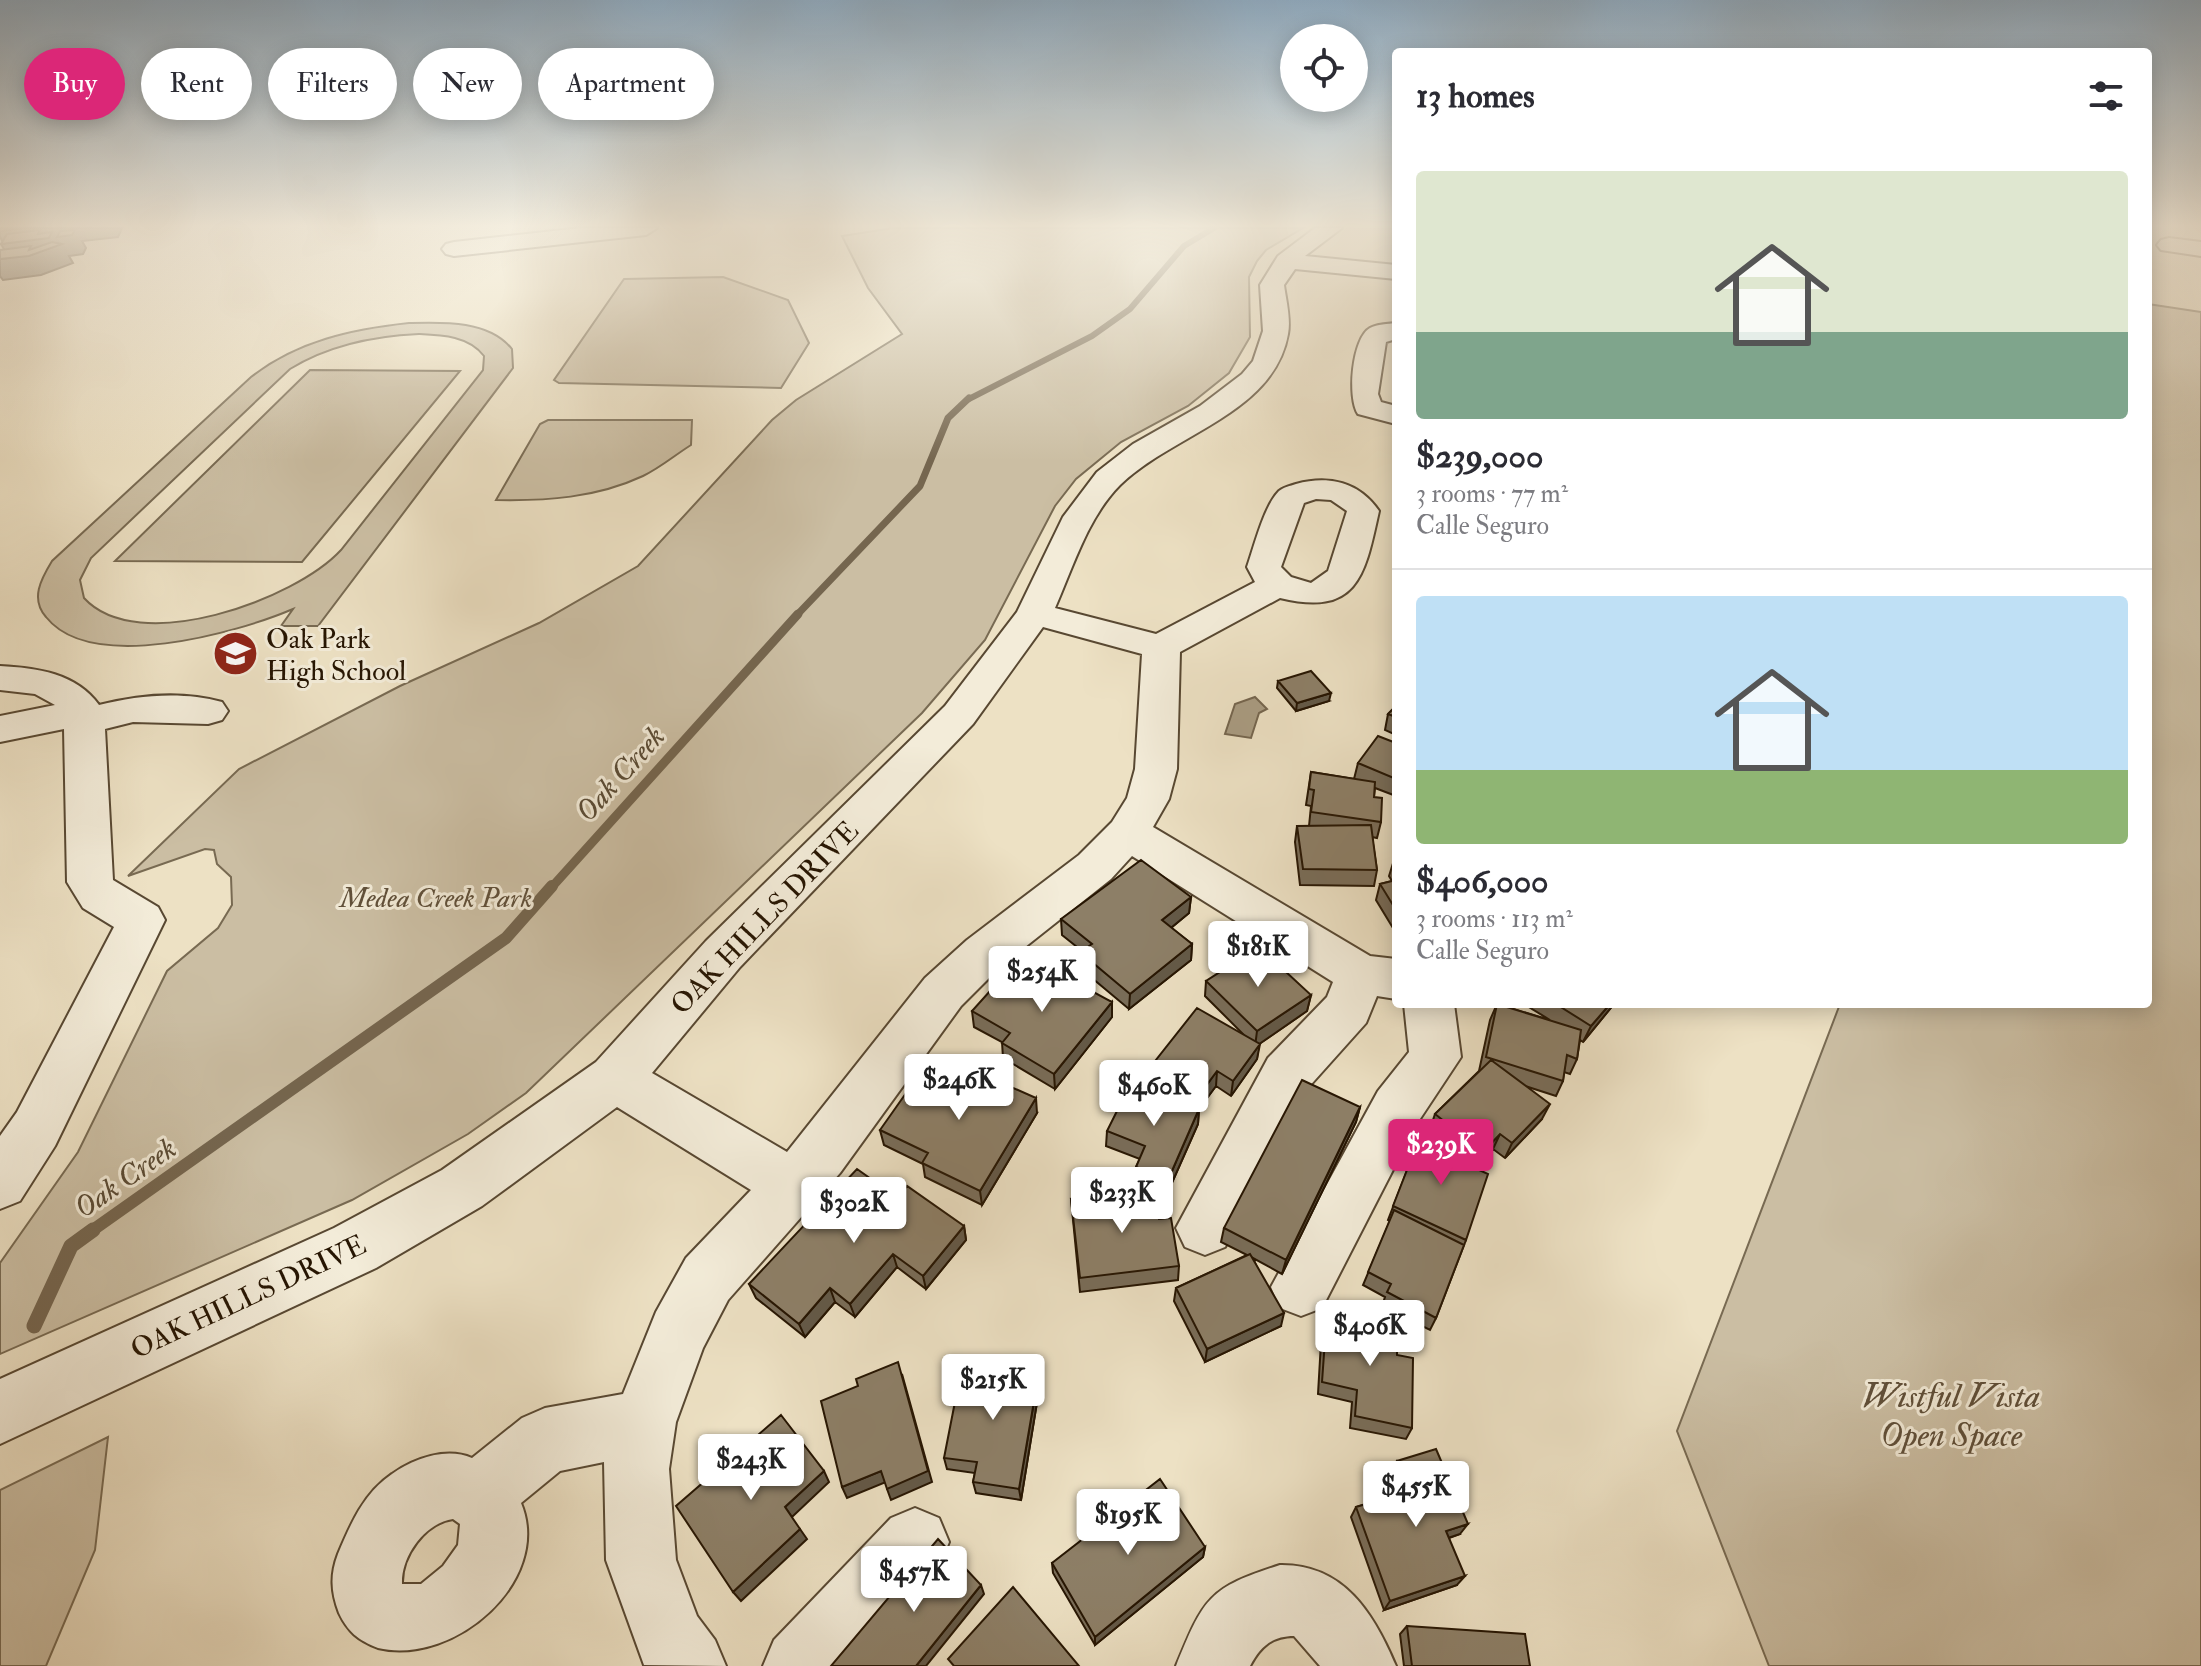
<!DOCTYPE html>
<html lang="en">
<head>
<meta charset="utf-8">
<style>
	body { margin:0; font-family:"IM FELL Double Pica",serif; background:#f7f7f7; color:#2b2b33; height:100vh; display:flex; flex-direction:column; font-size:30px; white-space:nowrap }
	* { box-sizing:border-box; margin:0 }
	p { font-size:26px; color:#7c7c81 }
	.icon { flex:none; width:44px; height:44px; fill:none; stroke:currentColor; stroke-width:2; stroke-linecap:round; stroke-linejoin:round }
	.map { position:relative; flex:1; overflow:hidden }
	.details { position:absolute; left:1392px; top:48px; width:760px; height:960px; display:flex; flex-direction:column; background:#fff; border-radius:8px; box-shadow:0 4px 20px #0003 }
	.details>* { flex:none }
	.top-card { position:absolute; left:24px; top:48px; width:760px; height:72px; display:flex; gap:16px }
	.tools { position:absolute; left:1280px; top:24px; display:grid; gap:16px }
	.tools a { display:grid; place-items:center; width:88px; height:88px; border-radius:50%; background:#fff; box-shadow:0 4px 20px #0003; font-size:40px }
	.price { position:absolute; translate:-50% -68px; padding:0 18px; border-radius:8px; background:#fff; color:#222; font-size:26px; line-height:52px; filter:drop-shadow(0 2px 4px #0008) }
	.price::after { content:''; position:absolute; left:50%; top:48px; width:24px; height:18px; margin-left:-12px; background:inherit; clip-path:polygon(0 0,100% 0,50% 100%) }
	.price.on { background:#db2777; color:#fff }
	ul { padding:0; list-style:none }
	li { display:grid; align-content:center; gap:16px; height:424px; padding:0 24px }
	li+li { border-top:2px solid #e1e1e2 }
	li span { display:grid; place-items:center; height:248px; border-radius:8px; color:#555 }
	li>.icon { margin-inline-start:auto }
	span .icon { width:144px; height:144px; fill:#fffc; stroke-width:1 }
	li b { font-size:34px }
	h2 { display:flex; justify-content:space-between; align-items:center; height:96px; padding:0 24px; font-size:34px }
	.pill { padding:0 28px; border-radius:36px; background:#fff; box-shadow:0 4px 20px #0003; font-size:28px; line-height:72px }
	.pill.on { background:#db2777; color:#fff }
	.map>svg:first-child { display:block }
</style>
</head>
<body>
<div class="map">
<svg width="2201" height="1666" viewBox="0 0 2201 1666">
	<rect width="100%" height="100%" fill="#ede1c4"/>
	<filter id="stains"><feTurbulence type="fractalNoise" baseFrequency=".0025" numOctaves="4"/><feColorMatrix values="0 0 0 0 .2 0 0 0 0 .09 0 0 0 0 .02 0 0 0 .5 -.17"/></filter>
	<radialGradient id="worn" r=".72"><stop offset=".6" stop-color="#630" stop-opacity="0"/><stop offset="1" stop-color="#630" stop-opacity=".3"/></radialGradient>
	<!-- green -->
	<path fill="#cbbea3" stroke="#786a52" stroke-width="2" fill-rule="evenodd" d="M893,228H1303L1266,250L1257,261L1249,277L1250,337L1229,373L1188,406L1121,442L1076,479L1055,506L985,640L922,713L526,1093L468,1134L352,1200L0,1354V1263L78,1152L167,971L218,928L232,905L231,877L217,864L214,850L205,849L128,876L239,769L400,686L539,623L638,566L772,420L796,400L902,334L868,288L842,236Z
		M723,277L788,300L809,343L781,388L559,383L554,380L624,279Z
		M2148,304L2201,312V1666H1769L1677,1431L1840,1004H2148Z
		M409,323C443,322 489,320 512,349L513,368L318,626H281L293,609C237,633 91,674 46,617C30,599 41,579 52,561L251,377C297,341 352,329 409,323ZM419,334C442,335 469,336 484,356L483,370L341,550C295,600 138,657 84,598L80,580L91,558L290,369C329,345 373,336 419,334Z
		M310,370L460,371L302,562L115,561Z
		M548,420H692L691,445C675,455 660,468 643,476C596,498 546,501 496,500L540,424Z
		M108,1437L95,1550L46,1666H0V1490Z"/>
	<!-- water -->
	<path fill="#a99c82" stroke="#75664f" stroke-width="2" d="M1255,697L1267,709L1259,713L1251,738L1225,734L1235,704Z"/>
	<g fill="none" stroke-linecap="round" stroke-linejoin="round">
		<!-- stream-far4 -->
		<path stroke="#75664f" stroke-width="6" d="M967,400L1092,336L1130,309L1184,246L1214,228"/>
		<!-- stream-far3 -->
		<path stroke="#75664f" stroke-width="7" d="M796,616L920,486L948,418L969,398"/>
		<!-- stream-far2 -->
		<path stroke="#75664f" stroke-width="9" d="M551,888L798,614"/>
		<!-- stream-far1 -->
		<path stroke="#75664f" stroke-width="12" d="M90,1232L506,938L552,886"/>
		<!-- stream -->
		<path stroke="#75664f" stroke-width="15" d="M34,1326L71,1246L93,1230"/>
		<defs>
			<path id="minor" d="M581,228H657L646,235L454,256L446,254L442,249L446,244L454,242Z
				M1315,228H1342L1305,256L1396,265V279L1295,269L1284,285C1286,300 1291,319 1288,334C1274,414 1172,434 1120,485C1088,517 1073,567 1055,608L1156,634L1255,582L1247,567C1254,547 1264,506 1279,491C1284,487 1290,486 1296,484C1329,475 1359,482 1379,511C1365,575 1358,617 1280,598L1180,652L1177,769L1169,799L1153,827L1370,956L1396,959V999L1377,996L1366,1023L1306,1090L1225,1247L1205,1255L1185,1247L1176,1228L1268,1058L1327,997L1333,982L1132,856L1111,879L1001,966L961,1006L840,1173L728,1300L703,1348L676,1422L669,1469L676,1560L697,1616L715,1640L726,1666L644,1665L606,1560L604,1462L560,1471L521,1503C553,1580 455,1666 378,1648C358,1640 348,1632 339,1613C331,1592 330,1575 338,1554C351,1523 364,1493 392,1474C414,1458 447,1447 472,1458L522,1418L545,1408L623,1394L656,1312L686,1258L751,1190L617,1107L482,1206L376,1268L0,1444V1379L334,1228L442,1170L596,1062L706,941L945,706L1017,612L1063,517L1097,472L1133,444L1200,406L1242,374L1253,361L1263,331L1260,285L1278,256ZM1316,499L1331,500L1347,511L1328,571L1311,583L1291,577L1281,567L1304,503ZM1043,627L1142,654L1135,769L1127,798L1112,822L1079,855L967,940L925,978L787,1152L652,1073L740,967L973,724ZM453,1519L460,1524L458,1545L443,1566L421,1584H402C401,1556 425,1523 453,1519Z
				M2169,238L2201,242V256L2161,250L2157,245L2161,240Z
				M1396,323V339L1386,342L1378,394L1381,402L1396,406V424L1358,414C1347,398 1352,338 1370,328C1377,324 1388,324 1396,323Z
				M0,666C37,668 76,673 99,705C138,695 183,691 222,702L228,711L222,720L208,724L133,722L105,729L113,880L158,907L165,920L55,1146L20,1201L0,1209V1136L17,1112L114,927L83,908L67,882L64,729L0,742V716L55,705L35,694L0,690Z
				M1404,1004H1454L1461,1057L1416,1125L1322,1308L1301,1316L1280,1308L1271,1287L1378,1091L1409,1052Z
				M915,1508L939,1518L949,1542L939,1566L849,1666H763L774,1640L891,1518Z
				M1280,1565C1344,1564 1374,1614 1396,1666H1320L1294,1636C1272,1636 1260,1647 1250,1666H1176C1204,1598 1208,1588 1280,1565Z"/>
		</defs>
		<!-- minor casing -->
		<use href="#minor" stroke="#584832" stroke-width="4"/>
		<!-- minor -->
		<use href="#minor" fill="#f3ecd9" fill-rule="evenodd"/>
	</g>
	<!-- wall -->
	<path fill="#796d59" stroke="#261502" stroke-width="2" d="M1278,681L1329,701L1296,711L1277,688Z
		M1396,706V735L1385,730L1388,714Z
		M1396,743V796L1375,788L1374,797L1381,822L1377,838L1372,837L1377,870L1374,886L1300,885L1295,842L1297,826H1309L1311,806L1306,805L1311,772L1354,779L1358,763Z
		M1396,859V933L1376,900L1380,884L1392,881L1389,876L1394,860Z
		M1191,897L1189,913L1171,928L1192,944L1191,960L1129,1009L1080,968V952L1082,951L1062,935L1061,919Z
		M1206,981L1311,995L1307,1011L1259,1044L1257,1059L1231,1096L1216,1086L1199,1109L1198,1124L1167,1194L1135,1181L1136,1167L1140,1159L1106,1146L1107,1131L1198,1108L1151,1080L1152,1065L1243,1034L1205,996Z
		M1055,982L1112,1002V1017L1055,1089L1003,1058L1002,1042L974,1027L972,1011Z
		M1497,1004L1550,1020L1524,1004H1614L1583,1042L1580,1040L1577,1059L1570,1074L1564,1072L1563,1081L1556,1096L1528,1087L1542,1119L1505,1158L1493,1149L1477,1167L1466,1158L1464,1163L1466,1240L1436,1318L1430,1330L1382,1306L1385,1297L1363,1285L1390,1221L1388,1220L1421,1134L1453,1147L1430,1129L1435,1114L1479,1071L1490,1020Z
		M1360,1107L1356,1122L1282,1274L1253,1258L1281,1326L1205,1362L1174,1301L1176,1288L1247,1255L1221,1242L1224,1228Z
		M1037,1113L982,1205L925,1177L923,1164L884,1145L880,1130Z
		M898,1198L964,1226L966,1240L926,1289L897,1267L855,1317L835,1302L805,1337L756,1298L749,1284Z
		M1071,1199L1159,1219L1179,1266L1178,1280L1080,1292Z
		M1327,1312L1397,1355L1412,1428L1406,1439L1350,1428L1352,1402L1318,1394L1322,1325Z
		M1040,1384L1021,1500L976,1493L973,1482L975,1473L947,1469L944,1458Z
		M1397,1461L1460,1534L1449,1538L1457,1585L1384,1610L1351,1517L1356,1507L1399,1494L1391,1472Z
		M1205,1547L1203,1557L1095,1645L1053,1573L1052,1563Z
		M1407,1626L1530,1666H1404L1400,1634Z"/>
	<!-- shaded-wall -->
	<path fill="#635948" stroke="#261502" stroke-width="2" d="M23,228H122L118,237L82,241L86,248L83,254L69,256L73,263L41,275L3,280L0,276V259L9,258L1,244H4L0,237V231Z
		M1331,693L1329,701L1296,711L1297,703Z
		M1191,897L1189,913L1161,936L1162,920Z
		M1192,944L1191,960L1129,1009L1130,994Z
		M1311,995L1307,1011L1255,1047L1257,1031Z
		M1112,1002V1017L1055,1089L1054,1074Z
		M1610,1004H1614L1583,1042L1591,1026Z
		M1260,1044L1257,1059L1231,1096L1233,1081Z
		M1217,1071L1216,1086L1199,1109L1200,1094Z
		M1036,1098L1037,1113L982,1205L980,1191Z
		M1550,1104L1542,1119L1505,1158L1512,1143Z
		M1360,1107L1356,1122L1282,1274L1286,1260Z
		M1199,1109L1198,1124L1167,1194L1168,1180Z
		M1500,1134L1493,1149L1477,1167L1483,1152Z
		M964,1226L966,1240L926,1289L923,1276Z
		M893,1254L897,1267L855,1317L850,1304Z
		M830,1288L835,1302L805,1337L799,1324Z
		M1284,1313L1281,1326L1205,1362L1207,1349Z
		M1039,1372L1040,1384L1021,1500L1019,1489Z
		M902,1374L932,1482L891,1500L887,1489Z
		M824,1471L829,1482L792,1517L785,1507Z
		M881,1471L886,1482L847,1498L842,1487Z
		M1468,1524L1460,1534L1439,1541L1446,1531Z
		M800,1529L807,1539L741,1601L733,1592Z
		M1205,1547L1203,1557L1095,1645V1637Z
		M1465,1576L1457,1585L1384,1610L1390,1601Z
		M981,1585L984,1594L926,1666H916Z"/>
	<!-- building -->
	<path fill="#8d7f67" stroke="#261502" stroke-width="2" d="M0,228H23L0,231Z
		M40,230L38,234L52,232L49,238L1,244L7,234Z
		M75,230L72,235L57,237L60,231Z
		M52,242L62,244L29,256L0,259V250L31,246L29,250Z
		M1311,671L1331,693L1297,703L1278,681Z
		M1396,706V717L1388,714Z
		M1378,736L1396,743V779L1358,763Z
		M1311,772L1375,782L1374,797L1382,798L1381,822L1311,812L1314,790L1309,789Z
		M1371,825L1377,870L1303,869L1297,826Z
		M1141,860L1191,897L1162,920L1192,944L1130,994L1080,952L1092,944L1061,919Z
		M1396,880V910L1380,884Z
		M1259,947L1311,995L1257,1031L1206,981Z
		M1017,961L1055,982L1062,975L1112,1002L1054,1074L1002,1043L1010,1033L972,1011Z
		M1497,1004L1581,1030L1577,1059L1567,1055L1563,1081L1486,1057Z
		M1556,1004H1610L1591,1026Z
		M1197,1008L1260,1044L1233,1081L1217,1071L1200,1094L1152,1065Z
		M1491,1060L1550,1104L1512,1143L1500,1134L1483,1152L1435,1114Z
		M928,1062L971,1081L977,1072L1036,1098L980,1191L922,1163L928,1153L880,1130Z
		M1302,1080L1360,1107L1286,1260L1224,1228Z
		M1131,1083L1199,1109L1168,1180L1136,1167L1145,1146L1107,1131Z
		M1421,1134L1468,1154L1464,1163L1488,1174L1466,1240L1393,1206Z
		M857,1169L898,1198L907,1186L964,1226L923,1276L893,1254L850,1304L830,1288L799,1324L749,1284Z
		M1154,1190L1159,1219L1171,1218L1179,1266L1080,1278L1071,1199Z
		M1394,1210L1464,1245L1436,1318L1387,1292L1391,1284L1368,1272Z
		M1250,1254L1284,1313L1207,1349L1176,1288Z
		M1327,1312L1397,1324V1355L1413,1358L1412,1428L1355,1416L1357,1390L1322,1382Z
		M963,1361L1039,1372L1019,1489L973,1482L977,1462L944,1458Z
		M898,1362L928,1471L887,1489L881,1471L842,1487L821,1401L858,1386L856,1379Z
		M781,1415L824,1471L785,1507L800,1529L733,1592L676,1506Z
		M1436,1449L1468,1524L1446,1531L1465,1576L1390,1601L1356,1507L1409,1491L1397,1461Z
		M1160,1479L1205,1547L1095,1637L1052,1563Z
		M938,1539L981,1585L916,1666H831Z
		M1013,1587L1079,1666H954L948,1659Z
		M1407,1626L1525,1634L1530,1666H1412Z"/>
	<!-- sky -->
	<linearGradient id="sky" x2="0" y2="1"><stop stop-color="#8faabf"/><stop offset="0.49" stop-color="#f7f2e4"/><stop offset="1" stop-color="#f7f2e4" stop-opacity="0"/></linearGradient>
	<rect width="2201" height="461" fill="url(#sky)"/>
	<!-- icons -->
	<defs>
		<symbol id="school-disc" viewBox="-11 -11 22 22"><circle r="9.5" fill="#8f2418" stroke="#f3ecd9"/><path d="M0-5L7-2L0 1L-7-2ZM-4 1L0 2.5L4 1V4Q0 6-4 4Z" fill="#fff"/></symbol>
	</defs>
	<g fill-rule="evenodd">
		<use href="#school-disc" x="210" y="628" width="51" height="51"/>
	</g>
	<g text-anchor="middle" stroke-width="6" stroke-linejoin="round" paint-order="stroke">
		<!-- poi labels -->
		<g font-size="28" fill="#261502" stroke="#f3ecd9" text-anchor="start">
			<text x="266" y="648">Oak Park<tspan x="266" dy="32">High School</tspan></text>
		</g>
		<!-- park labels -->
		<g font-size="28" font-style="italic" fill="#60503a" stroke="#f3ecd9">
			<text x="436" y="907">Medea Creek Park</text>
		</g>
		<!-- street labels -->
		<g font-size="28" fill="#261502" stroke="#f3ecd9">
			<text transform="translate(764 917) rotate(-46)" y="10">OAK HILLS DRIVE</text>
			<text transform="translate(248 1296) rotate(-25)" y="10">OAK HILLS DRIVE</text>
		</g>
		<!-- water labels -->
		<g font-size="30" font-style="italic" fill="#5a4b35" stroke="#f3ecd9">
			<text transform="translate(620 774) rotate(-48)" y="10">Oak Creek</text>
			<text transform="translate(125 1178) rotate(-35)" y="10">Oak Creek</text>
		</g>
		<!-- near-park labels -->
		<g font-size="34" font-style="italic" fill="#60503a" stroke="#f3ecd9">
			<text x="1951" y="1407">Wistful Vista<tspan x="1951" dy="39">Open Space</tspan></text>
		</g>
	</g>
	<rect width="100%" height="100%" filter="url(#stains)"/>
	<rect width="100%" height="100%" fill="url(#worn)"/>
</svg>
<div class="tools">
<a><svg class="icon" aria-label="locate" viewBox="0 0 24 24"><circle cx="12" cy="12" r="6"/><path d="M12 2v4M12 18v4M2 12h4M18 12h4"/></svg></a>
</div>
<b class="price" style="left:1258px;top:989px">$181K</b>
<b class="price" style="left:1042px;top:1014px">$254K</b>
<b class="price" style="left:959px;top:1122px">$246K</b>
<b class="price" style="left:1154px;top:1128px">$460K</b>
<b class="price on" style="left:1441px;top:1187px">$239K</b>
<b class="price" style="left:1122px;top:1235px">$233K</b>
<b class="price" style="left:854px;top:1245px">$302K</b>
<b class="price" style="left:1370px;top:1368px">$406K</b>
<b class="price" style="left:993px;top:1422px">$215K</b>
<b class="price" style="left:751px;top:1502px">$243K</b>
<b class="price" style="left:1416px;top:1529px">$455K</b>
<b class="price" style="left:1128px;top:1557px">$195K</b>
<b class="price" style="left:914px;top:1614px">$457K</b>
<div class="top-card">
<a class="pill on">Buy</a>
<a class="pill">Rent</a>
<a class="pill">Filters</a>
<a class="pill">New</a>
<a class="pill">Apartment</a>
</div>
<section class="details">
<h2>13 homes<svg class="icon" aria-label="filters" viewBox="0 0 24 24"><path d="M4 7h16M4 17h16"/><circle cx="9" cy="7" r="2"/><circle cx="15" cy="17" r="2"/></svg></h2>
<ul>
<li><span style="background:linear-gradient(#dfe7d0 65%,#7fa58c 0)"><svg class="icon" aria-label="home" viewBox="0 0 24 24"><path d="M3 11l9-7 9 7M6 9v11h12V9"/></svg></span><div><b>$239,000</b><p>3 rooms · 77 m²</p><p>Calle Seguro</p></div></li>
<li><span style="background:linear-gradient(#bfe0f5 70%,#8fb573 0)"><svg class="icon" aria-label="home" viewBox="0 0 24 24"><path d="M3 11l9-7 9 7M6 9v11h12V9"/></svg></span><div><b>$406,000</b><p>3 rooms · 113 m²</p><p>Calle Seguro</p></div></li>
</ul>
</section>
</div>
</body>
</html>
